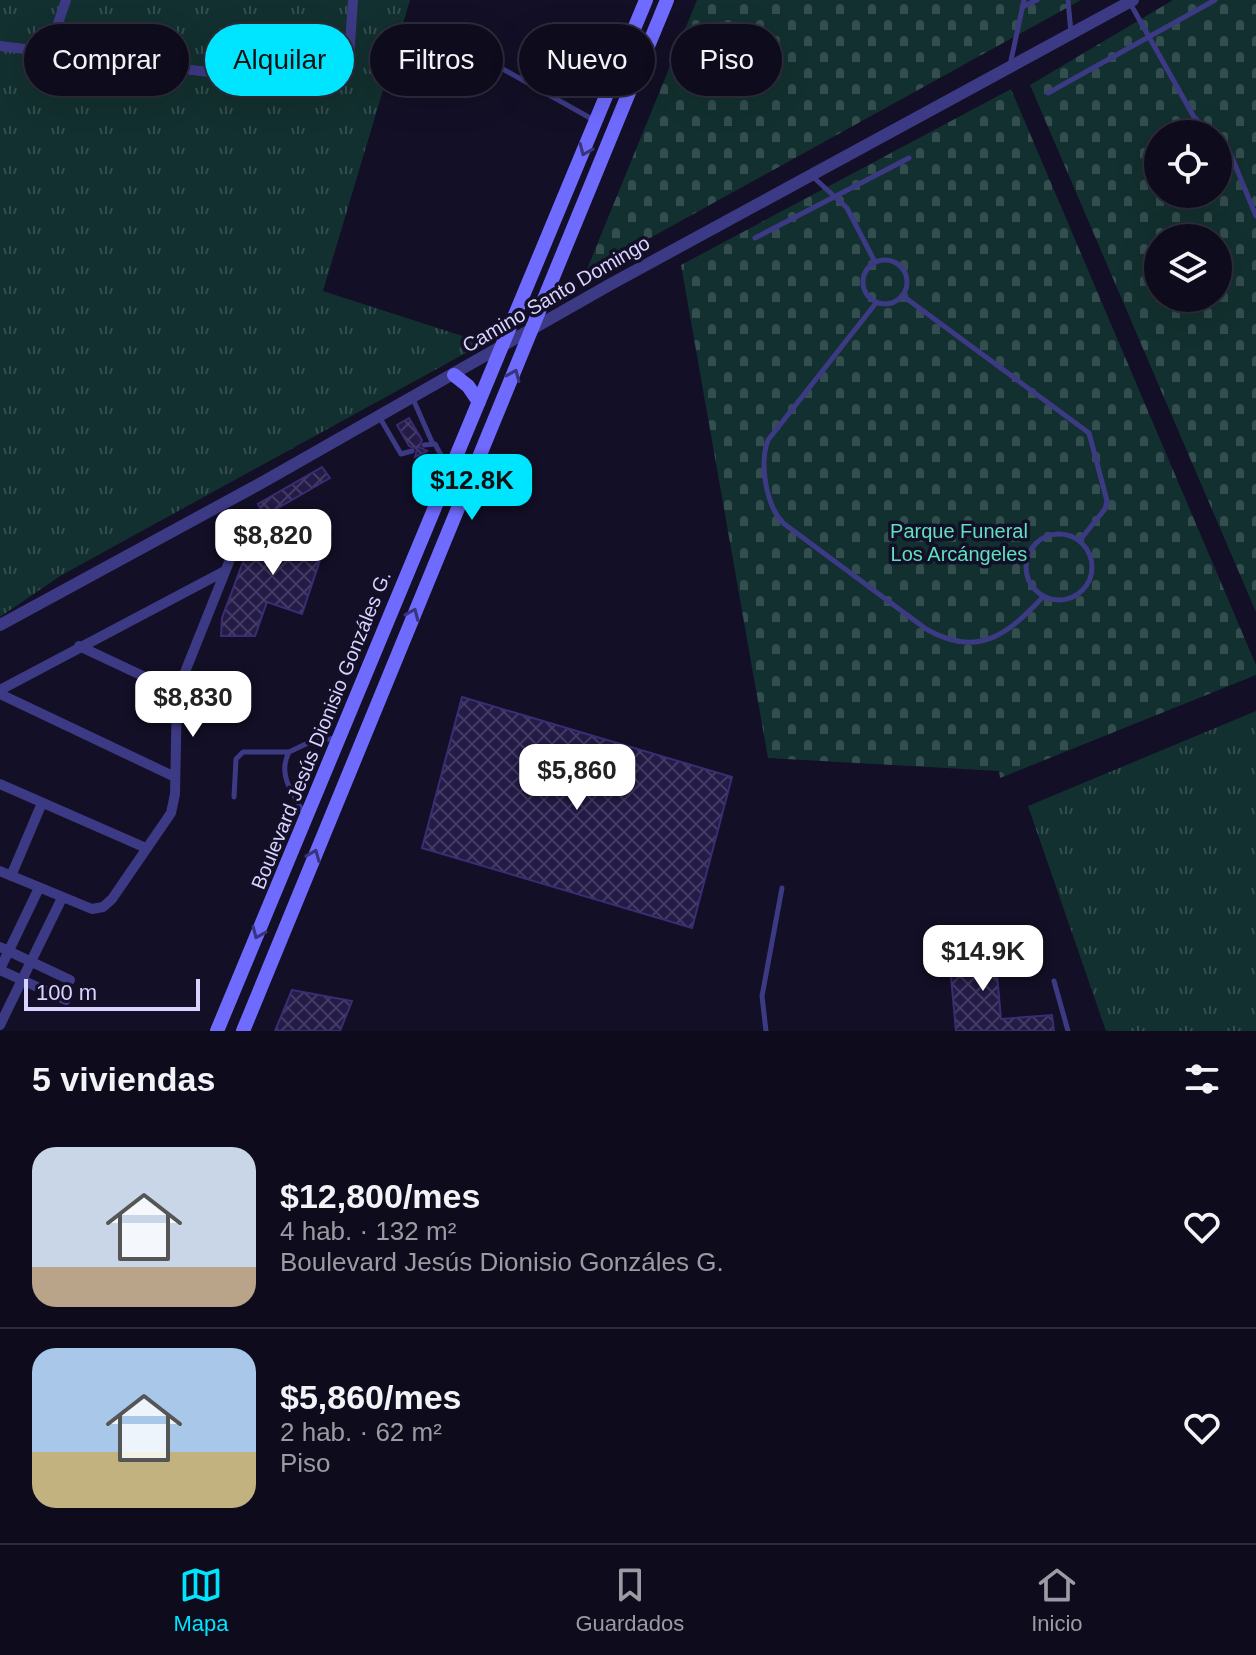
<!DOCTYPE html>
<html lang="es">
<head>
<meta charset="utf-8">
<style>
	body { margin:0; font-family:Helvetica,sans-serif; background:#1c1929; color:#f1f3f6; height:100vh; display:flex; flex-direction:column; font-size:30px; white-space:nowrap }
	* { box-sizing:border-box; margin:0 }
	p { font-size:26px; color:#9b9ba3 }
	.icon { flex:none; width:44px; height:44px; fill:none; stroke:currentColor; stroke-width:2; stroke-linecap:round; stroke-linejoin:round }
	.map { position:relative; height:1031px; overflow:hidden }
	.drawer { display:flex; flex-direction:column; background:#0e0b1c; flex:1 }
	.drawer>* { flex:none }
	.hud { position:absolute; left:24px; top:24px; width:800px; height:72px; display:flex; gap:16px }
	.tools { position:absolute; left:1144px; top:120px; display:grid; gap:16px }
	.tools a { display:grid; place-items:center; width:88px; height:88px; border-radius:50%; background:#0e0b1c; box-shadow:0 8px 32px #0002,0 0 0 2px #2e2b3b; font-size:40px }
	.scale { position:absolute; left:24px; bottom:20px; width:176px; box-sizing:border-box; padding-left:8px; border:4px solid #d9d4ff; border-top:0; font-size:22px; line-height:28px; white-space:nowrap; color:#d9d4ff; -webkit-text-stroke:6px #130f26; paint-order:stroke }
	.price { position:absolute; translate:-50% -68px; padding:0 18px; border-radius:16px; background:#fff; color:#222; font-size:26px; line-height:52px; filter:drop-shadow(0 2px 4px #0008) }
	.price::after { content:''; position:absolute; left:50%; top:48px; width:24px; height:18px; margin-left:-12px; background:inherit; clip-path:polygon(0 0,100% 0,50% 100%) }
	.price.current { background:#00e5ff; color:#111 }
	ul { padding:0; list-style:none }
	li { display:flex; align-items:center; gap:24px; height:200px; padding:0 32px }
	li+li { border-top:2px solid #2e2b3b }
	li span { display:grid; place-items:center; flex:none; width:224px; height:160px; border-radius:24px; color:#555 }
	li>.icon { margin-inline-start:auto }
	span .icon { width:96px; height:96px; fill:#fffc; stroke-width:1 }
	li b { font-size:34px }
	h2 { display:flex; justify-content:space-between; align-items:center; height:96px; padding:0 32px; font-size:34px }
	.chip { padding:0 28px; border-radius:36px; background:#0e0b1c; box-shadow:0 8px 32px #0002,0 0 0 2px #2e2b3b; font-size:28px; line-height:72px }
	.chip.current { background:#00e5ff; color:#111 }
	.tab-bar { display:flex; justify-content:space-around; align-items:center; height:112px; border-top:2px solid #2e2b3b; background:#0e0b1c; font-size:22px; color:#9b9ba3 }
	.tab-bar a { display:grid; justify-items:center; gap:4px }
	.tab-bar .current { color:#00e5ff }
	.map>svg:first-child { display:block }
</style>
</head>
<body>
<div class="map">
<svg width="1256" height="1031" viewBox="0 0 1256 1031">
	<defs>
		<pattern id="grass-tufts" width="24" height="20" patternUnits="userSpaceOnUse" patternTransform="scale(2)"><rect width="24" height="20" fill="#12302f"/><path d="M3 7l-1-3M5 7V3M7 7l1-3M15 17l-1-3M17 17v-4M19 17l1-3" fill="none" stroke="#344d4e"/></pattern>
		<pattern id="cemetery-stones" width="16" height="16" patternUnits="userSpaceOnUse" patternTransform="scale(2)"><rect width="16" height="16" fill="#12302f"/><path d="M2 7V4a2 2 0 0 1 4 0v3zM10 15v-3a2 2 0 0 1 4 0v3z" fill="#344d4e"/></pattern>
		<pattern id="building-cross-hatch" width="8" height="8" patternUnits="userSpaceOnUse" patternTransform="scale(2)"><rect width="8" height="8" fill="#241b47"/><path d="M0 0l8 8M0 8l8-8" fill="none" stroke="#433b63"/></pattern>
	</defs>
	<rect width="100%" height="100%" fill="#130f26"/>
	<!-- grass -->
	<path fill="url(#grass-tufts)" d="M0,0H410L323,291L484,343L60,576L0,617Z
		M1256,711V1031H1106L1028,806Z"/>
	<!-- cemetery -->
	<path fill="url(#cemetery-stones)" fill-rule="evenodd" d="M697,0H1081L585,274Z
		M1173,0H1256V612L1030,85ZM1158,134H1218V194H1158ZM1158,238H1218V298H1158Z
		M1011,89L1256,665V675L1000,778L999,771L768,758L681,265Z"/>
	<!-- building -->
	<path fill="url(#building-cross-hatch)" stroke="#3b2d73" stroke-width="2" d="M409,418L422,440L419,447L427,451L415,457L417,449L409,446L397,425Z
		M322,467L330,478L264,516L258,504Z
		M318,521L331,527L302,614L267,602L255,636H221L222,618L258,522L311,539Z
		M462,697L732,777L692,928L422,848Z
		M994,941L1001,1019L1052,1015L1054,1031H956L948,945Z
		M292,990L352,1001L340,1031H275Z"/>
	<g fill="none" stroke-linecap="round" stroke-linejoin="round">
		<!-- service -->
		<path stroke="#3d3a85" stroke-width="5" d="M1068,0L1071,33
			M1130,3L1194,117L1211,134
			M1022,7L1037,0
			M476,54L592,119
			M1010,65L1024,0
			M1048,93L1215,0
			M1218,140L1231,155L1256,216
			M811,175L847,208L875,262
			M755,238L909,158
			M863 282a22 22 0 1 1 44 0a22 22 0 1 1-44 0Z
			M903,296L1089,433L1107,501L1105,509L1080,540
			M876,303L768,440C759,463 766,505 783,523L926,629C978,659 1008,634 1043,597
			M413,399L432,442
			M380,418L401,454L412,451
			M424,445L435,444L448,468
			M1026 567a33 33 0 1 1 66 0a33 33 0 1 1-66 0Z
			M289,752C277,775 293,794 304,813
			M234,797L236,759L243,752H289L308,743L335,738
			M1054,981L1068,1031
			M766,1031L762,996L782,888"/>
		<!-- minor -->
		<path stroke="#3d3a85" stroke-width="10" d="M0,46L328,87L343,79L349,59L353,0
			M49,50L66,0
			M79,646L177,692
			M0,690L223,572
			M0,694L175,777
			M0,784L146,848
			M0,871L92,909L103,907L112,899L171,813L175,794L177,692L243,527
			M11,876L42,803
			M0,947L70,980
			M0,969L39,888
			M0,970L66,1000
			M0,1025L62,898"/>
		<!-- tertiary -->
		<path stroke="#3d3a85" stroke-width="12" d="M0,625L263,482L611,284L1133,0"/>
		<!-- secondary -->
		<path stroke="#6f6bff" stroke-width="14" d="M454,375L468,386L479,402
			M217,1031L646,0
			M243,1031L667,0"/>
	</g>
	<!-- one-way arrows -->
	<defs><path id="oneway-chevron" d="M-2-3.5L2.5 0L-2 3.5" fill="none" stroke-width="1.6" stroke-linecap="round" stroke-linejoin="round" transform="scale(2)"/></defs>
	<g stroke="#38347d">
		<use href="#oneway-chevron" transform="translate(585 150) rotate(113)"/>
		<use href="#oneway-chevron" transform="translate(514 375) rotate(-67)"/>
		<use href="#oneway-chevron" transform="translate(413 614) rotate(-67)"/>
		<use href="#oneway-chevron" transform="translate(314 855) rotate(-68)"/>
		<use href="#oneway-chevron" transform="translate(258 933) rotate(113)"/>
	</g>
	<g text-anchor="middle" stroke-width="7" stroke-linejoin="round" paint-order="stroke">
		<!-- street labels -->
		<g font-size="20" fill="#d9d4ff" stroke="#130f26">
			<text transform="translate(556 294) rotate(-30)" y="7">Camino Santo Domingo</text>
			<text transform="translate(321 730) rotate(-68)" y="7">Boulevard Jesús Dionisio Gonzáles G.</text>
		</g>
		<!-- park labels -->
		<g font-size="20" fill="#5fe0c0" stroke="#130f26">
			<text x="959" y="538">Parque Funeral<tspan x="959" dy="23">Los Arcángeles</tspan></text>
		</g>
	</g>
</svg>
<div class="tools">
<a><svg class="icon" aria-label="locate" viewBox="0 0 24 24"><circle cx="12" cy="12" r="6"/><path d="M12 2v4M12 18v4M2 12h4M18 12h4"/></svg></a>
<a><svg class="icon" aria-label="layers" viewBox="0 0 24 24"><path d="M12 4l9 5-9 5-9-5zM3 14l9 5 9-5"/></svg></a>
</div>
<div class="scale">100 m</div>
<b class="price current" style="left:472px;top:522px">$12.8K</b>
<b class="price" style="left:273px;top:577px">$8,820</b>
<b class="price" style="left:193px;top:739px">$8,830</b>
<b class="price" style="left:577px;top:812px">$5,860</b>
<b class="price" style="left:983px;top:993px">$14.9K</b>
<div class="hud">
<a class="chip">Comprar</a>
<a class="chip current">Alquilar</a>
<a class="chip">Filtros</a>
<a class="chip">Nuevo</a>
<a class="chip">Piso</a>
</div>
</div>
<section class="drawer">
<h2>5 viviendas<svg class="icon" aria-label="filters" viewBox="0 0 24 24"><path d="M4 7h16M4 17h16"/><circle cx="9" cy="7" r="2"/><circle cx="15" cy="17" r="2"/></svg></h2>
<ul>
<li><span style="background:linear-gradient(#c9d6e8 75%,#b9a48a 0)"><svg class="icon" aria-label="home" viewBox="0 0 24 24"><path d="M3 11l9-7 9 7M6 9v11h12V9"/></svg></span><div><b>$12,800/mes</b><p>4 hab. · 132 m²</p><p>Boulevard Jesús Dionisio Gonzáles G.</p></div><svg class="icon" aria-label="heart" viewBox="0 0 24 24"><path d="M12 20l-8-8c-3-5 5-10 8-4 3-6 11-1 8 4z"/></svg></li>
<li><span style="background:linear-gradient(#a9c7e8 65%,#c2b280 0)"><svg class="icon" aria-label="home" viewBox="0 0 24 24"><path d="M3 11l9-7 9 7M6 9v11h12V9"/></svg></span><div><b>$5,860/mes</b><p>2 hab. · 62 m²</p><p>Piso</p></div><svg class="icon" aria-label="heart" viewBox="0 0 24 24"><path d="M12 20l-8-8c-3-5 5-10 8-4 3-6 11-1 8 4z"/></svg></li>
</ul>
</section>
<nav class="tab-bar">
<a class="current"><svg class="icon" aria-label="map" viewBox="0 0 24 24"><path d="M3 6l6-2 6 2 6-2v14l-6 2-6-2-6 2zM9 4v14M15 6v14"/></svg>Mapa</a>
<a><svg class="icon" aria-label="saved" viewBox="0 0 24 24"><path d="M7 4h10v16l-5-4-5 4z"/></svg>Guardados</a>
<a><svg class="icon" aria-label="home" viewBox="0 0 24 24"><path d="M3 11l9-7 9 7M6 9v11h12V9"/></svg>Inicio</a>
</nav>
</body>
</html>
